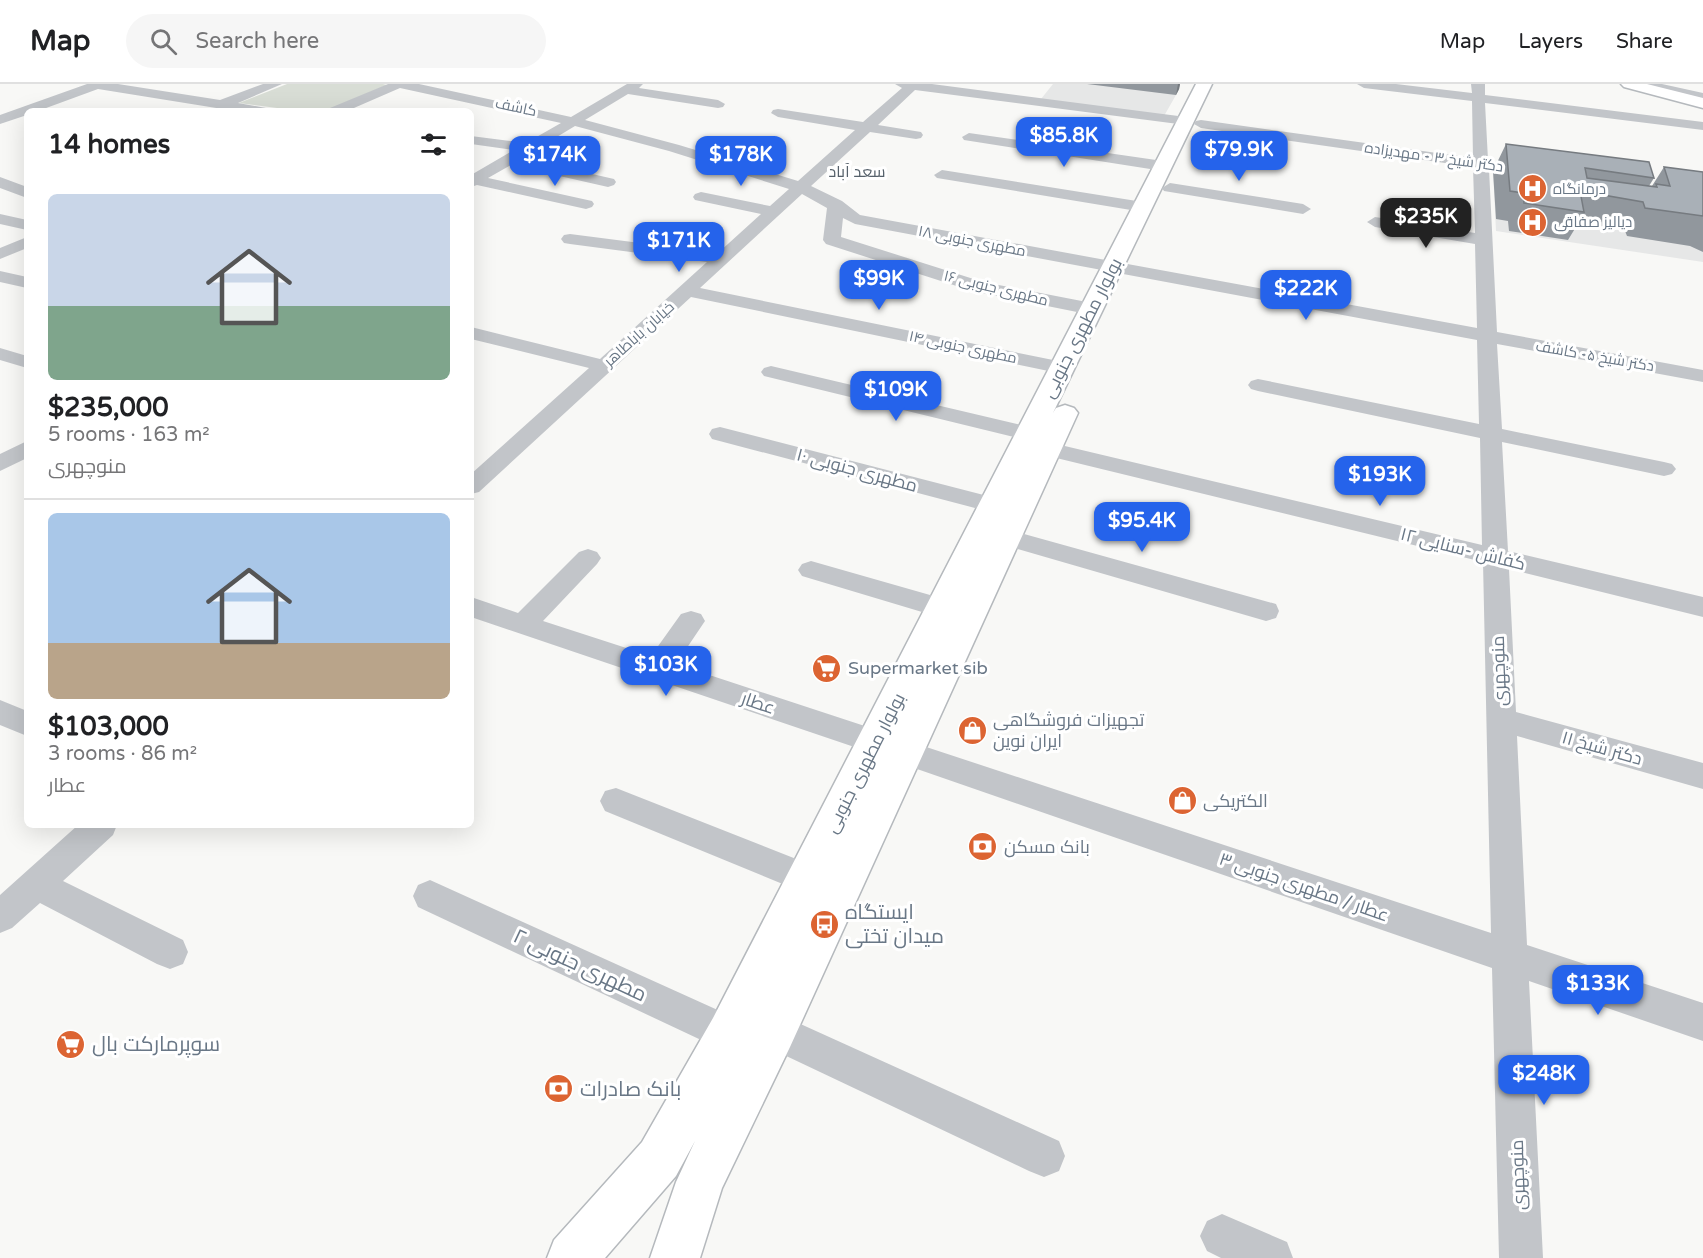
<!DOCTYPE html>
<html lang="en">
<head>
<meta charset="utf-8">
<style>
	body { margin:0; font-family:"Varela Round",Cairo,sans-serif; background:#f6f6f6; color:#202124; height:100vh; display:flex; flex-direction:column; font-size:22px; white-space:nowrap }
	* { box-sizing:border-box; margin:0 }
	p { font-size:20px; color:#757577 }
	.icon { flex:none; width:33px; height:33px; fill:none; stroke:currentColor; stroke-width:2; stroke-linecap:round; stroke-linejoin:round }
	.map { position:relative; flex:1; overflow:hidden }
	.side { position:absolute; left:24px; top:24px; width:450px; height:720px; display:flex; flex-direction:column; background:#fff; border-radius:9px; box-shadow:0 6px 24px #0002 }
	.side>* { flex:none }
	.price { position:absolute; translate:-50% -51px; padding:0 14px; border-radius:12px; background:#2563eb; color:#fff; font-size:20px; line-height:39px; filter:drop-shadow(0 2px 3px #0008) }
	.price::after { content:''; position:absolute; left:50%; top:36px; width:18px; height:14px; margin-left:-9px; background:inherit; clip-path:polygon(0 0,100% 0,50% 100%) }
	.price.on { background:#222; color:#fff }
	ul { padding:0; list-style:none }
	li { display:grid; align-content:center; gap:12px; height:318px; padding:0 24px }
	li+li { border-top:2px solid #e0e0e0 }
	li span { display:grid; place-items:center; height:186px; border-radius:9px; color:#555 }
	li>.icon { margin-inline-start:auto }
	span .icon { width:108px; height:108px; fill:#fffc; stroke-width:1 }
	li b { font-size:26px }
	h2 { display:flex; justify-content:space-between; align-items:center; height:72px; padding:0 24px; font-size:26px }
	header { display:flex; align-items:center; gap:36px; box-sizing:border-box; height:84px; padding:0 30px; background:#fff; border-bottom:2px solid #e0e0e0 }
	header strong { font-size:28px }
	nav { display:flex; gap:33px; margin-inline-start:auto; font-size:21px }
	.search { width:420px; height:54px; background:#f6f6f6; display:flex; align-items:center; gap:15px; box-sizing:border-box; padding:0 21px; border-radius:33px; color:#757577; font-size:22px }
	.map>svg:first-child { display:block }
</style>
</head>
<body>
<header>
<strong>Map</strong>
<div class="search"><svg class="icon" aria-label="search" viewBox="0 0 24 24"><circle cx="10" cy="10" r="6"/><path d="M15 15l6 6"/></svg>Search here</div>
<nav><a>Map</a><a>Layers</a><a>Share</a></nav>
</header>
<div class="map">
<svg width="1703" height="1174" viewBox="0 0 1703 1174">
	<rect width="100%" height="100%" fill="#f8f8f6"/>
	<!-- built -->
	<path fill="#e6e7e7" d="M1053,0H1150L1180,4L1164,32L1041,15Z
		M1493,87L1703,116V178L1496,147Z"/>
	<!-- green -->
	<path fill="#d8ddd5" d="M287,0H383L387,1L325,27H300L239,19Z"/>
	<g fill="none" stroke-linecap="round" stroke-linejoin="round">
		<defs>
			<path id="major" d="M1196,0H1212L1053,329L1056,324L1065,321L1074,324L1078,329L790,963L722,1104L700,1174H650L676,1098L695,1057L676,1092L605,1174H547L554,1156L642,1058L713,934Z
				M1621,0H1647L1703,14V24L1624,3Z"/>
		</defs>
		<!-- major casing -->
		<use href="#major" stroke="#b5b9bd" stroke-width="3"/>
		<!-- minor -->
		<path fill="#c2c5c9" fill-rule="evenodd" d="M87,0H118L220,16L263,0H282L238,19L266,24L268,27H235L98,5L38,27H27V31L0,40V31Z
			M388,0H419L571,33L627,0H643L639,4L718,16L725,20L723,23L718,24L628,10L585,36L679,61L798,97L855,46L778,33L771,29L773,26L778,25L863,38L902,4L895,0H932L1186,33L1191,34L1193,37L1191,40L1186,41L915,6L878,41L921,48L923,51L921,54L916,55L870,48L811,102L842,117L860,131L1477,244L1475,160L1375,143L1367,138L1375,133L1475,149L1473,83L1201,44L1194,40L1196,37L1201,36L1473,74L1472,17L1364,4L1357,0H1396L1472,9L1471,0H1485V11L1703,38V46L1485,19L1488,76L1504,79L1507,82L1499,87L1489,85L1497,248L1703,286V298L1497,260L1502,345L1664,378L1672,380L1676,385L1672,390L1664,392L1502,358L1508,467L1703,513V533L1509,485L1516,628L1703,679V705L1517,652L1527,861L1703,919V957L1529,897L1543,1174H1499L1492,884L894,677L890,668L894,659L905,656L1491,849L1483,478L1040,370L1037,365L1040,360L1048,358L1482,461L1480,354L1258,307L1251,305L1248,301L1251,297L1258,295L1479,340L1477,256L855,140L843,134L841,153L983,198L1092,219L1099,221L1101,225L1099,229L1092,231L972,207L826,160L823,156L827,124L802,110L700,204L1063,278L1070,280L1073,284L1070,288L1063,290L691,213L479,408L471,410V390L589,284L471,255V243L600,275L707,178L570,160L564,159L561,155L564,151L570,150L718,169L761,130L695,116L693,113L695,110L701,108L770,122L789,105L669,67L575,42L522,74L614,95L616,98L614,101L608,103L511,81L488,94L592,117L594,120L592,123L586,125L477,101L471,103V91L514,66L471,60V52L526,59L561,39L400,4L347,27H328L330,24Z
			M1637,0H1662L1703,9V17L1639,3Z
			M969,49L1163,77L1171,82L1163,87L964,56L962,53Z
			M942,86L1143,118L1151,123L1143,128L937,94L934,91Z
			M0,93L27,103V114L0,104Z
			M1170,99L1303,120L1311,125L1303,130L1164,107L1162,104Z
			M0,130L27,136V146L0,140Z
			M27,153V164L0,175V164Z
			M0,187L27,193V204L0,198Z
			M0,264L27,272V284L0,276Z
			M771,282L1038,345L1041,350L1038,355L1030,357L764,292L761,288L764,284Z
			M720,343L1003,416L1006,421L1003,426L994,429L712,355L709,350L712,345Z
			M27,357V374L0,387V370Z
			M1006,445L1276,520L1279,527L1276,534L1266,537L997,459L994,453L997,447Z
			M588,465L597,468L601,474L597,480L543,537L651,572L681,530L691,527L701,530L705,537L676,580L886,649L890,658L886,667L875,670L471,533V513L518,529L579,468Z
			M811,477L951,517L955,524L951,531L942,534L802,492L798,486L802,480Z
			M0,616L27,627V652L0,641Z
			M616,704L819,784L824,795L819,806L807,810L605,727L600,717L605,707Z
			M78,741H117L113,751L63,797L183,856L188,868L183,880L170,885L157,880L40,819L12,844L0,849V811Z
			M430,796L742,937L748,950L742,963L729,969L716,963L418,823L413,812L418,801Z
			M774,928L1059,1057L1065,1072L1059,1087L1044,1093L1029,1087L761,960L755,947L761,934Z
			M1222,1130L1287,1158L1293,1174H1221L1207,1167L1200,1152L1207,1137Z"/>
		<!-- major -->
		<use href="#major" fill="#fff" fill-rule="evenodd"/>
	</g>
	<!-- wall -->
	<path fill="#91979d" d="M1087,0H1180L1179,5L1176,11Z
		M1506,60L1654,94L1649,102H1652L1664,83L1703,88V168L1690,162L1627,152L1625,147L1579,138L1568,156L1509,147L1508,137L1496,135L1493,87Z"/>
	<!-- shaded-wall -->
	<path fill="#767b80" d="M1178,0H1180L1179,5L1176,11Z"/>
	<!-- building -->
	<path fill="#a9b0b7" stroke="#767b80" stroke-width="1.5" d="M1506,60L1649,78L1654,94L1585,84L1587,94L1657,103L1656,100L1670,102L1664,83L1703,88V132L1645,124L1643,118L1580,107L1584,128L1524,119L1523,109L1510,107Z"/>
	<!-- icons -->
	<defs>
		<symbol id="hospital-disc" viewBox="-11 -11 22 22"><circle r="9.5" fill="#dc6432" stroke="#fff"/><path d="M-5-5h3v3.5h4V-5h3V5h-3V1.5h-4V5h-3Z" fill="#fff"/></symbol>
		<symbol id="supermarket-disc" viewBox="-11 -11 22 22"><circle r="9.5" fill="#dc6432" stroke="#fff"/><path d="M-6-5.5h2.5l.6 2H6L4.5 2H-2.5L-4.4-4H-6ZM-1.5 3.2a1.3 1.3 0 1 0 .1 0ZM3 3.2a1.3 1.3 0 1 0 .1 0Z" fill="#fff"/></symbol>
		<symbol id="shop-disc" viewBox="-11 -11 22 22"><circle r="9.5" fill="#dc6432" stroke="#fff"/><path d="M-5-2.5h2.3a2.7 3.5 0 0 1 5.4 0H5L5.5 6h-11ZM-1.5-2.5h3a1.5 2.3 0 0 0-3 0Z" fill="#fff"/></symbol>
		<symbol id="bank-disc" viewBox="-11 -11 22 22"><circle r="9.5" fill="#dc6432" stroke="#fff"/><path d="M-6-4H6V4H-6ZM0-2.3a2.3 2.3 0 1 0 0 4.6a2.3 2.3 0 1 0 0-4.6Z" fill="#fff"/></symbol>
		<symbol id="bus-disc" viewBox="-11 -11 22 22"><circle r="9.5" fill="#dc6432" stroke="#fff"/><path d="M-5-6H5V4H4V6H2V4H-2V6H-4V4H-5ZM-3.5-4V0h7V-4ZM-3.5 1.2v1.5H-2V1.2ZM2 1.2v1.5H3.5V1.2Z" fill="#fff"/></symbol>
	</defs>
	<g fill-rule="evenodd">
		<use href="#hospital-disc" x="1516" y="88" width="33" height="33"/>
		<use href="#hospital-disc" x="1516" y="122" width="33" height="33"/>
		<use href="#supermarket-disc" x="810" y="568" width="33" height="33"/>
		<use href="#shop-disc" x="956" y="630" width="33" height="33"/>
		<use href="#shop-disc" x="1166" y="700" width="33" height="33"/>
		<use href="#bank-disc" x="966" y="746" width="33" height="33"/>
		<use href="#bus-disc" x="808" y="824" width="33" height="33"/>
		<use href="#supermarket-disc" x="54" y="944" width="33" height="33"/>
		<use href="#bank-disc" x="542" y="988" width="33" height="33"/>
	</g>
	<g text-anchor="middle" stroke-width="6" stroke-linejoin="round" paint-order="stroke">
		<!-- far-street labels -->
		<g font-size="15" fill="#697786" stroke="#fff">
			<text transform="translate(516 23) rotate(12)" y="5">کاشف</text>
			<text transform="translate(1434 73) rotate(8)" y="5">دکتر شیخ ۳ - مهدیزاده</text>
			<text transform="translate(972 157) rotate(11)" y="5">مطهری جنوبی ۱۸</text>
			<text transform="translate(996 204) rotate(14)" y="5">مطهری جنوبی ۱۶</text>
			<text transform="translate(639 250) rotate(-42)" y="5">خیابان باباطاهر</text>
			<text transform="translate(963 263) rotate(12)" y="5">مطهری جنوبی ۱۴</text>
			<text transform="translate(1595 272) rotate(10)" y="5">دکتر شیخ ۵- کاشف</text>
		</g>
		<!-- far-poi labels -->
		<g font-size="15" fill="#697786" stroke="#fff" text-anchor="start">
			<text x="1553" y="110">درمانگاه</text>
			<text x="1554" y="143">دیالیز صفاقی</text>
		</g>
		<!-- far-neighbourhood labels -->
		<g font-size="16" fill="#56616b" stroke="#fff">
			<text x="857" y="93">سعد آباد</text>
		</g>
		<!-- street labels -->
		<g font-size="18" fill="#697786" stroke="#fff">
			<text transform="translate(1082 244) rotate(-63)" y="6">بولوار مطهری جنوبی</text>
			<text transform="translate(857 386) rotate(15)" y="6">مطهری جنوبی ۱۰</text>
			<text transform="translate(1463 465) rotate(14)" y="6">کفاش -سنایی ۱۲</text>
			<text transform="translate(1499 587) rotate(-92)" y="6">منوچهری</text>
			<text transform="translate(758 619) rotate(19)" y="6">عطار</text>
			<text transform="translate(1602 664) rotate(16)" y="6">دکتر شیخ ۱۱</text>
			<text transform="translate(865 679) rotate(-63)" y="6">بولوار مطهری جنوبی</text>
			<text transform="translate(1304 803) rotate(19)" y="6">عطار / مطهری جنوبی ۳</text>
			<text transform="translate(1518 1091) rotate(-92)" y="6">منوچهری</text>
		</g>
		<!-- poi labels -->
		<g font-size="18" fill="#697786" stroke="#fff" text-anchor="start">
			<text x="848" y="590">Supermarket sib</text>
			<text x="993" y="642">تجهیزات فروشگاهی<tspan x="993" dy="21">ایران نوین</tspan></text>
			<text x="1203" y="723">الکتریکی</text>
			<text x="1004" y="769">بانک مسکن</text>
		</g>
		<!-- near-poi labels -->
		<g font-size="21" fill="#697786" stroke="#fff" text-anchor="start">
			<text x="845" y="835">ایستگاه<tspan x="845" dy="24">میدان تختی</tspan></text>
			<text x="92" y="967">سوپرمارکت بال</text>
			<text x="580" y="1012">بانک صادرات</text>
		</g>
		<!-- near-street labels -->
		<g font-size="21" fill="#697786" stroke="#fff">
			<text transform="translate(580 881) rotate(25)" y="7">مطهری جنوبی ۲</text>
		</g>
	</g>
</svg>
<b class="price" style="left:1064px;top:84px">$85.8K</b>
<b class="price" style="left:1239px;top:98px">$79.9K</b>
<b class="price" style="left:555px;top:103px">$174K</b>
<b class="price" style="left:741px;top:103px">$178K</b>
<b class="price on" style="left:1426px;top:165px">$235K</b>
<b class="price" style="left:679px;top:189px">$171K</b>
<b class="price" style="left:879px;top:227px">$99K</b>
<b class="price" style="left:1306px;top:237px">$222K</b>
<b class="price" style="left:896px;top:338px">$109K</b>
<b class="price" style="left:1380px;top:423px">$193K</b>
<b class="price" style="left:1142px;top:469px">$95.4K</b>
<b class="price" style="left:666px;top:613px">$103K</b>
<b class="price" style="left:1598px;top:932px">$133K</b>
<b class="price" style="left:1544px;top:1022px">$248K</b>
<section class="side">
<h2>14 homes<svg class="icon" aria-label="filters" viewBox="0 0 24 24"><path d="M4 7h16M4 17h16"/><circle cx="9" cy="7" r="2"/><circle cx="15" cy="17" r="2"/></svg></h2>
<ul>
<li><span style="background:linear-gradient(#c9d6e8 60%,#7fa58c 0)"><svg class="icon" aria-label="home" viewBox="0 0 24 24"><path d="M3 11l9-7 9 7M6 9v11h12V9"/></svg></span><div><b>$235,000</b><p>5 rooms · 163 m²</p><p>منوچهری</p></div></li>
<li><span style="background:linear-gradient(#a9c7e8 70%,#b9a48a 0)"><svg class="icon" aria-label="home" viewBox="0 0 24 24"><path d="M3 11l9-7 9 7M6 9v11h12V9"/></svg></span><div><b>$103,000</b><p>3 rooms · 86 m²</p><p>عطار</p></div></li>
</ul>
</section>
</div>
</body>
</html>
